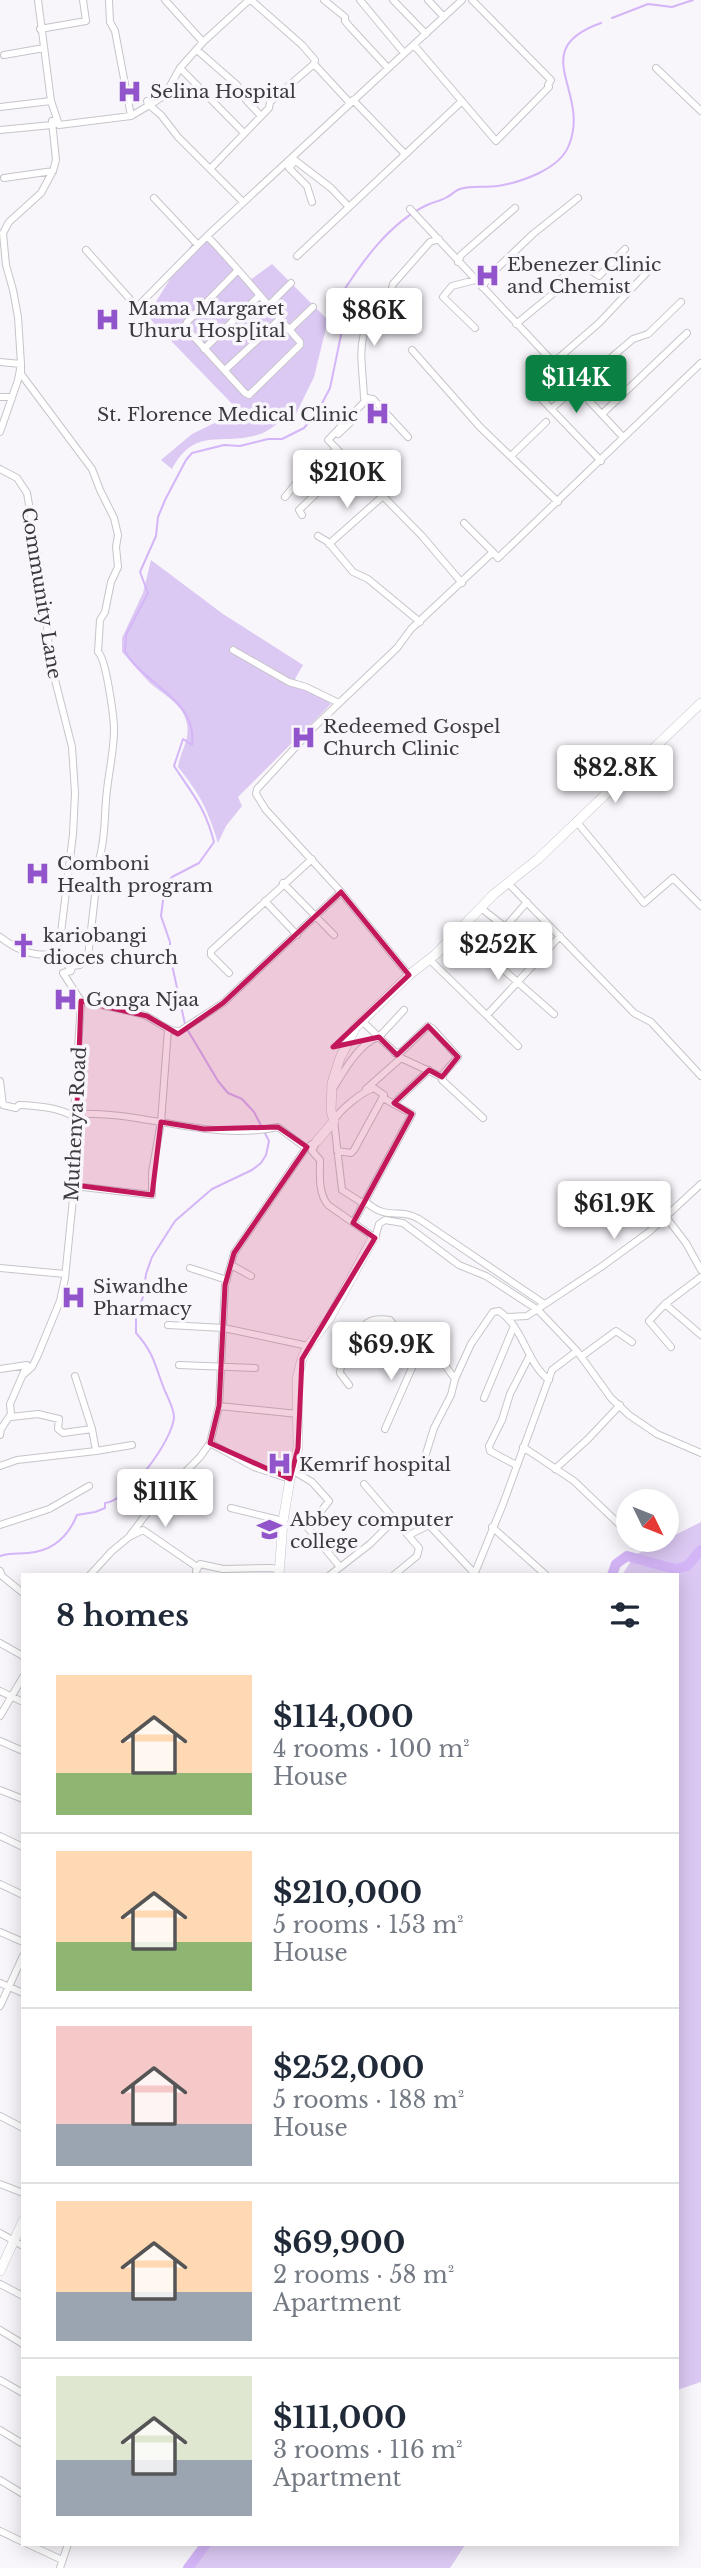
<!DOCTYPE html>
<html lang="en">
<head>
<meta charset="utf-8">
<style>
	body { margin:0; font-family:"Libre Baskerville",serif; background:#f6f6f7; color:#1f2937; height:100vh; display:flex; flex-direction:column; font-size:26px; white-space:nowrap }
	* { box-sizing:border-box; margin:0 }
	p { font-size:23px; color:#747a83 }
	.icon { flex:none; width:38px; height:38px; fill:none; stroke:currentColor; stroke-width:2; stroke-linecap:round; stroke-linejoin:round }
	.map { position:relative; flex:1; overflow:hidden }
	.drawer { position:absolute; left:21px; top:1573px; width:658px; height:973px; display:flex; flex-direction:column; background:#fff; border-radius:0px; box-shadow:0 4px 18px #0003 }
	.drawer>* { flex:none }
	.needle { width:46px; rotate:133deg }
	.fabs { position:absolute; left:616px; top:1489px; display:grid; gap:14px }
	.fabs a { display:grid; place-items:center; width:63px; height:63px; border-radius:50%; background:#fff; box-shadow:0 4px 18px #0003; font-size:35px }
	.price { position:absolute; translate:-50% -60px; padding:0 16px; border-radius:7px; background:#fff; color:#222; font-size:23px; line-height:46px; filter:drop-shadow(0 2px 4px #0008) }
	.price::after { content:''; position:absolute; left:50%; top:42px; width:21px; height:16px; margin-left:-10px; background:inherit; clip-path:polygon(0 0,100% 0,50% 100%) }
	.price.selected { background:#0b8043; color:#fff }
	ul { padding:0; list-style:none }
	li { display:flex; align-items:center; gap:21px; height:175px; padding:0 35px }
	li+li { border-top:2px solid #e0e1e3 }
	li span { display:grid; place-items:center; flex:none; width:196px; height:140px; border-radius:0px; color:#555 }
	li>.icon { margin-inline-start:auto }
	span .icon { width:84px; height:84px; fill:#fffc; stroke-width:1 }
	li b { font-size:30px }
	h2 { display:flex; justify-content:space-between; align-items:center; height:84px; padding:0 35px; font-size:30px }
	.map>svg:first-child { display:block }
</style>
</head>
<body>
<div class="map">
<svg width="701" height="2568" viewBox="0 0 701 2568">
	<rect width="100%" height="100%" fill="#f8f5fb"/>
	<!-- green -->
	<path fill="#dcc9f3" d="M195,239L215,242L246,283L272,264L328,320L314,377L294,418C279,418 273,430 260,434C221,447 196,425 172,469L161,460L192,434L239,411L147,316Z
		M151,560L223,614L303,665L295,679L331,704L238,797L242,806L226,826L218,843C208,810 200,794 178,767C180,752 190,740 187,724C183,702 162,695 148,681C139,671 131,662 122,652V638L143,593Z
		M701,1522V2382L677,2390V1575H622L635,1555Z
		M204,2545V2544L465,2545L450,2568H183Z"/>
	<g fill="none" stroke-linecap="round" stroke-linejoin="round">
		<!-- stream -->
		<path stroke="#d4b5f7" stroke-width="2" d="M612,18L648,4L672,7L693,0
			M185,1024L170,956V942L161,916L165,886L172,877L199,863L214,842C205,807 193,795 174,766L183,739L192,745C198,699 143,685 125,651L126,635L148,593L140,572L156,536L158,517L165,500L186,460L192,453L224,445L240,446L268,439H282L304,428L318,411L330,388L345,316L339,298C361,263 389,223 427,205C433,202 441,201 447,197C452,195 455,190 460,189C472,185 485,188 498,186C522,182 560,169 569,145C591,91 525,50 601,23
			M0,1556C9,1553 18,1554 28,1553C53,1551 68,1537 77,1515L95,1512L105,1508V1503C128,1501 173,1440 174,1417C174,1409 168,1398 165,1391C155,1367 155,1354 136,1333V1315L143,1297L146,1274L152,1257L175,1221L212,1189L252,1170L261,1163L266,1155L269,1141L254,1112L242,1099L228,1093L218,1081L187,1029"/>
		<!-- river -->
		<path stroke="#d4b5f7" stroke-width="10" d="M612,1575L616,1564L627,1556L675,1569L687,1566L701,1550
			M188,2568L206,2544"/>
		<defs>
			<path id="street" d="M109,0L110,22L115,31L131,116
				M165,0L203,42
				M251,0L302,45L315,60L314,64L350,103
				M324,0L345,17V21L350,27L388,68
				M360,0L404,53
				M393,0L426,34
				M428,0L444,17
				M40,29L86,21L83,0
				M414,45L496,141L549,87L548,85L551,80L472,0
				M197,50L237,85L246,100L261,116
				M4,55L44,48
				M180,68L244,133
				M656,68L701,111
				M353,100L405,154
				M153,103L147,101L148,104L161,115L178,137L243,202
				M0,107L51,101
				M59,125L131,116L153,103L165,95L180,68L203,42L249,0
				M0,130L52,125
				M292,158L331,188L349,207
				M294,162L289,168L307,186L312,202
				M210,169L269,108L270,102L314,64
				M4,178L53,171
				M154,198L198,245
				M410,209L623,437
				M86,250L137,307L207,236
				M297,256L462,101
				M458,262L461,255L515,208
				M238,270L187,322L185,327L245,393L249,395L300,345V342C269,307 240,270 207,236L462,0
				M482,287L492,273L533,234L578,198
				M268,306L291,283
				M392,314L391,292L393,284L430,242L439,239
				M516,324L555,292L561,279L578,262L599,276L625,249
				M475,328L443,297L452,286L475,280
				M289,330L313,307
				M204,349L259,296
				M412,350L480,427L558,502
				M0,362L21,364V374L92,469L100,490L114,518L118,535L116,547L118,567L111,582L105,612L100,620L98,652C106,658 114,717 114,730C114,750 109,771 107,790C104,813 106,838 99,860L88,957L80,965L72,966L71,971L63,973L81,1001L74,1114L77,1154L75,1179L65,1278L60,1301L37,1357L32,1367L24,1374L27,1365L10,1404L11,1414L1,1429L0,1435
				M554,362L599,323L652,267
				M225,370L280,319
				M532,389L601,461
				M0,397H12
				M366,398L373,399L408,437
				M368,398L328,440L422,536L462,583
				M367,400L364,398C362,351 352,333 390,297
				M551,409L633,339L648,334L681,302
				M602,414L687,333
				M0,432L18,380L21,364L18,317L13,290L6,265L3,233L9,222L41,193L53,171L56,160L52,121L59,125L51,101L38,0
				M338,434L355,418
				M511,456L546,422
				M0,469L17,478L27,493L43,585C41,607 51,630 48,652L72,747L75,793L73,834L60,941L53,949L61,954L70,969
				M285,497L302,476L337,449
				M302,515L299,510L343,468L353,467
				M464,523L493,552
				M318,536L328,542L353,572L368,579L420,622
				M329,544L383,496
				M233,650L289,682L306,687L339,703
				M576,821L644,903L673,878L701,906
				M283,883L334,935
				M508,883L634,1013L651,1022L701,1076
				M341,892L266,810L256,794L257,789L314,727L397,648L411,629L493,552L498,558L701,363
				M265,901L297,935
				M481,908L505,927
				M459,931L554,1014
				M0,937C21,953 35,957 61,954
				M486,955L495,939L527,902
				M429,959L518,1046
				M229,973L211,955V951L312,859
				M81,1001C103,1007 125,1008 146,1016C158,1021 167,1032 180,1031L223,1003L341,892L409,975
				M487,1015L560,936
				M362,1021L401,1058L442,1077
				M395,1053L401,1052L428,1026L432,1028L458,1057L444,1073L442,1080L483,1118
				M0,1081L3,1105L16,1108L19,1105C36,1106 59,1107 74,1117
				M334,1087C343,1072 361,1041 379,1037L404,1010
				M366,1089L401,1058
				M394,1103L429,1070
				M74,1114C142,1110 210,1142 278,1127L306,1148
				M317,1141L312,1151L320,1160C320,1175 318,1193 328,1205L375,1238L379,1224L385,1220L403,1223L459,1265L486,1276L538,1310L577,1351L611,1398L629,1415L657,1434L701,1453
				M337,1151L351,1153L354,1150L384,1095
				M72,1183L74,1186L152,1195V1172L161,1122L168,1029
				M366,1202C389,1222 398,1207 419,1219L543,1303
				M666,1217L686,1243L701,1270
				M353,1223L412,1114L383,1098L384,1095L374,1088C363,1091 338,1111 334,1121L342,1190L364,1204
				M231,1265L251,1276
				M0,1268L65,1274
				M190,1268L227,1280
				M701,1277L665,1304L701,1335
				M665,1304L649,1321L671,1347
				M507,1317L527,1316L601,1267L649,1232L701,1184
				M168,1325L224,1328L308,1346
				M582,1356L616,1331L632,1342
				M179,1365L255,1368
				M0,1369L27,1365
				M349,1385L340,1373C340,1361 349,1359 355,1349C360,1341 360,1329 367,1323C374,1318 383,1319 390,1320L399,1333L436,1353L455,1379
				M484,1398L514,1326
				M219,1406L298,1414
				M11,1417L38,1414L59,1419L58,1429L63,1433L92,1429
				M385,1429L422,1345
				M210,1443L254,1467L290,1479
				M523,1447L574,1481L620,1525
				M96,1451L132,1445
				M424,1460L434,1428L451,1395L455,1379L471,1344L493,1312L499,1311C524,1328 526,1362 549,1380
				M516,1465L490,1451L489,1446L502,1420L510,1394L530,1355
				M0,1466L17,1460L96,1451L92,1429L75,1376
				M555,1469L588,1439L620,1405
				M292,1470L312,1482L329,1501L308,1528L340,1567
				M364,1484L419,1548L417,1556L394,1575
				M231,1508L283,1521
				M0,1525L49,1509L89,1486
				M492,1527L546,1575
				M409,1535L429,1525L476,1575
				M129,1537L143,1530L197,1567
				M0,1571L2,1576L23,1593
				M90,1575L112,1551L129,1537L153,1505L200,1457L210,1443L219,1406L225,1285L234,1253L306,1148L317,1141
				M196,1575L197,1567L196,1571L200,1564L223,1569L272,1568L279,1570
				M330,1575L370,1544L395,1519
				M474,1575L503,1504L552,1370L577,1351
				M0,1643L23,1656
				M0,1691L23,1702
				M0,1716L23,1677
				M0,1741L23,1751
				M0,1790L23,1799
				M0,1836L23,1847
				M0,1884L23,1895
				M0,1932L23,1942
				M0,1983L23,1993
				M0,2006L23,1956
				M0,2116L23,2128
				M0,2184L23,2193
				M0,2233L23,2246
				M0,2284L23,2296
				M0,2330L23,2344
				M0,2380L23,2393
				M0,2430L23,2444
				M0,2480L23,2494
				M0,2531L23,2542
				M28,2544L62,2560
				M60,2568L68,2544"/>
			<path id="secondary" d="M317,1141L334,1121L331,1111L332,1083L340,1058L355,1028L409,975L436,954L494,894L538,859L701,703
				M279,1575L283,1521L290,1479L298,1448L297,1379L302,1359L308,1346L329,1319L372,1240L375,1238
				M0,2271L23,2221"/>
		</defs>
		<!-- street casing -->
		<use href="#street" stroke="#c7c4ca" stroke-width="8"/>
		<!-- secondary casing -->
		<use href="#secondary" stroke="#c7c4ca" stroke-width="10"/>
		<!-- street -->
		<use href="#street" stroke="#fff" stroke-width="6"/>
		<!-- secondary -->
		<use href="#secondary" stroke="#fff" stroke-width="9"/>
	</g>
	<!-- marked area -->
	<path fill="#c2185b" fill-opacity="0.2" stroke="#c2185b" stroke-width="5" stroke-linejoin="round" d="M341,892L409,975L333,1047L379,1037L397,1055L428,1026L458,1057L442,1077L429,1070L394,1103L412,1114L353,1223L375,1238L302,1359L298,1448L290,1479L210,1443L219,1406L225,1285L234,1253L307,1147L278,1127L204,1129L161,1122L152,1195L74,1185L81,1001L147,1016L178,1034L223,1003Z"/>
	<!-- icons -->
	<defs>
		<symbol id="hospital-bare" viewBox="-9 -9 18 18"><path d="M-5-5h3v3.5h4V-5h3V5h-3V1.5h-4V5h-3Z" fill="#9254ca" stroke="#f8f5fb" stroke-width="2.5" paint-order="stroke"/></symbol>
		<symbol id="church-bare" viewBox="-9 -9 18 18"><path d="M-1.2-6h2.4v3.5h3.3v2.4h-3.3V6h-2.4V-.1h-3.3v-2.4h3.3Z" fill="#9254ca" stroke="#f8f5fb" stroke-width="2.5" paint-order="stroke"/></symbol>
		<symbol id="university-bare" viewBox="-9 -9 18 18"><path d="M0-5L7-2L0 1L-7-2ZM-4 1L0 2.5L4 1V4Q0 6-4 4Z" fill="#9254ca" stroke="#f8f5fb" stroke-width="2.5" paint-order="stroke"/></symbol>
	</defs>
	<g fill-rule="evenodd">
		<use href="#hospital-bare" x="112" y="74" width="35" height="35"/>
		<use href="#hospital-bare" x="470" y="258" width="35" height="35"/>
		<use href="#hospital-bare" x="90" y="302" width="35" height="35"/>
		<use href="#hospital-bare" x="360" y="396" width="35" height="35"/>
		<use href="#hospital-bare" x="286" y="720" width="35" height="35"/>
		<use href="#hospital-bare" x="20" y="856" width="35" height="35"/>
		<use href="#church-bare" x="6" y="928" width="35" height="35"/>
		<use href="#hospital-bare" x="48" y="982" width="35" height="35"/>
		<use href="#hospital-bare" x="56" y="1280" width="35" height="35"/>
		<use href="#hospital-bare" x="262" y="1446" width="35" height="35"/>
		<use href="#university-bare" x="252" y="1512" width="35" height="35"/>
	</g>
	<g text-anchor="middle" stroke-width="7" stroke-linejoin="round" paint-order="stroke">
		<!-- poi labels -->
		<g font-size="19" fill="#3b3a3d" stroke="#f8f5fb" text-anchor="start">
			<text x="150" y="98">Selina Hospital</text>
			<text x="507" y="271">Ebenezer Clinic<tspan x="507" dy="22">and Chemist</tspan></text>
			<text x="128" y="315">Mama Margaret<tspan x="128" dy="22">Uhuru Hosp[ital</tspan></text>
			<text x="358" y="421" text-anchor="end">St. Florence Medical Clinic</text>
			<text x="323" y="733">Redeemed Gospel<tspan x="323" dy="22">Church Clinic</tspan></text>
			<text x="57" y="870">Comboni<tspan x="57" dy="22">Health program</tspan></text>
			<text x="43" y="942">kariobangi<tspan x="43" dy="22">dioces church</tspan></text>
			<text x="86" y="1006">Gonga Njaa</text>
			<text x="93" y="1293">Siwandhe<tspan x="93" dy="22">Pharmacy</tspan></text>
			<text x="299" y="1471">Kemrif hospital</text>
			<text x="290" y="1526">Abbey computer<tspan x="290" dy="22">college</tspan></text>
		</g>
		<!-- street labels -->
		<g font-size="19" fill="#3b3a3d" stroke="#f8f5fb">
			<text transform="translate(42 593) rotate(81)" y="7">Community Lane</text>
			<text transform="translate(75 1124) rotate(-87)" y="7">Muthenya Road</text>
		</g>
	</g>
</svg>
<div class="fabs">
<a><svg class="needle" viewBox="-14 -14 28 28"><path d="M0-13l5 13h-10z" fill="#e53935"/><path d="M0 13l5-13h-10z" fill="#747a83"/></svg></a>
</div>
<b class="price" style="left:374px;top:348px">$86K</b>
<b class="price selected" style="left:576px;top:415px">$114K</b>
<b class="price" style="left:347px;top:510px">$210K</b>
<b class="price" style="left:615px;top:805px">$82.8K</b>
<b class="price" style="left:498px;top:982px">$252K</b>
<b class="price" style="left:614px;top:1241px">$61.9K</b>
<b class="price" style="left:391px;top:1382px">$69.9K</b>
<b class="price" style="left:165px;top:1529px">$111K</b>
<section class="drawer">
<h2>8 homes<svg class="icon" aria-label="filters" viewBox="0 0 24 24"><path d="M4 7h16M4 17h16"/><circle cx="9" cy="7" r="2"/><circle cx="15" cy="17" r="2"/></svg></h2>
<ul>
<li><span style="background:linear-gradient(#ffd9b3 70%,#8fb573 0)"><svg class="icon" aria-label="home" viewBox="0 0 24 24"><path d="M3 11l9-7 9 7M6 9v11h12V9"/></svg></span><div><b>$114,000</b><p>4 rooms · 100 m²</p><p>House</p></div></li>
<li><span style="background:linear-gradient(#ffd9b3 65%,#8fb573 0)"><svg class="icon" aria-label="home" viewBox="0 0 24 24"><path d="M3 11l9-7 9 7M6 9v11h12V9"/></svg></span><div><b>$210,000</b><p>5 rooms · 153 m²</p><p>House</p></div></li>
<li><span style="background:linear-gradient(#f6c9c9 70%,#9aa5b1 0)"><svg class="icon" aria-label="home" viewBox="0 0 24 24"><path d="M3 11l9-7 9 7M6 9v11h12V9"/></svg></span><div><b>$252,000</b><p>5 rooms · 188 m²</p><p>House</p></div></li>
<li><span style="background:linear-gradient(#ffd9b3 65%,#9aa5b1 0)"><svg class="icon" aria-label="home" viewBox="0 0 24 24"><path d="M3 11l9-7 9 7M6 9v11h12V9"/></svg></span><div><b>$69,900</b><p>2 rooms · 58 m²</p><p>Apartment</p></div></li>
<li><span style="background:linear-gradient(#dfe7d0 60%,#9aa5b1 0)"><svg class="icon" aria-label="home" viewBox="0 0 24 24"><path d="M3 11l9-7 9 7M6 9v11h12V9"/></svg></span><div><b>$111,000</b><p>3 rooms · 116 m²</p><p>Apartment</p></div></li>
</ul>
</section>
</div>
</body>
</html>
